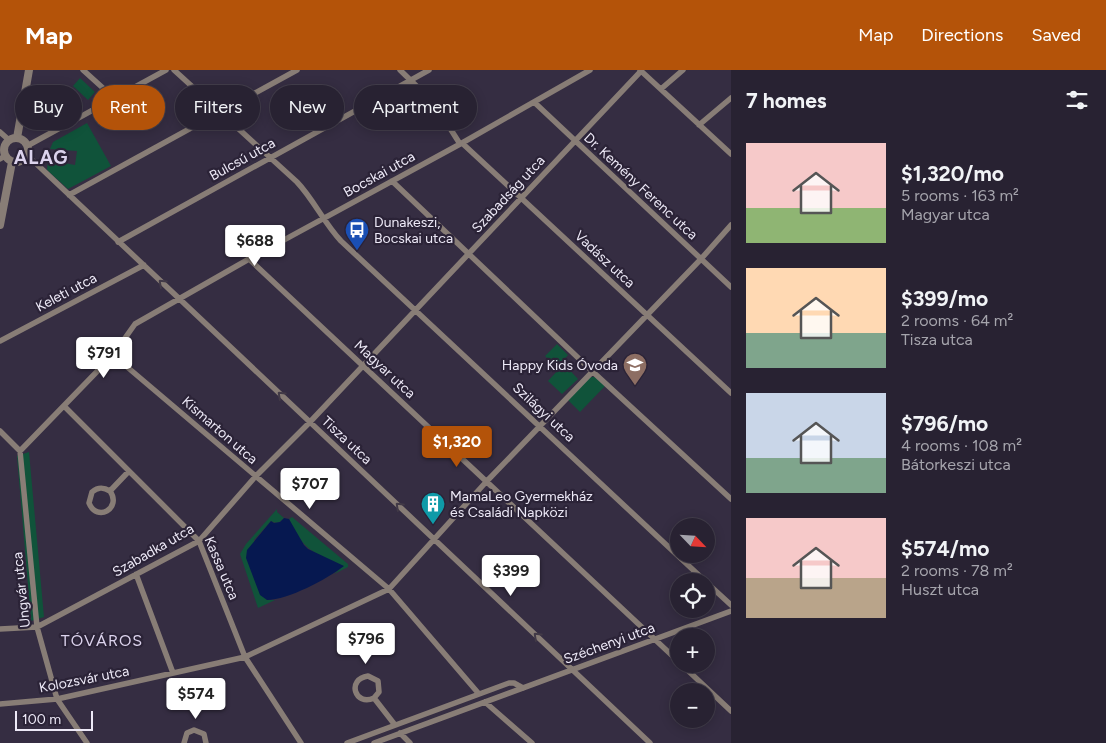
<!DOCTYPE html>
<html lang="en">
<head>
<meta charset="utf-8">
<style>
	body { margin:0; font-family:Figtree,sans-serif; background:#342f3e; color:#f1f3f6; height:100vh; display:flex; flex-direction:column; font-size:19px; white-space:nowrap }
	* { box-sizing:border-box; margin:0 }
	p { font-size:16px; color:#a5a4ac }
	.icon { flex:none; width:28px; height:28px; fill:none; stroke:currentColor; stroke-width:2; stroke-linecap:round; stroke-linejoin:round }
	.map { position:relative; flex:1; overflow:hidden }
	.sheet { display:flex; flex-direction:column; background:#282232; width:375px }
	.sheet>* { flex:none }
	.banner { position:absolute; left:15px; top:15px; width:475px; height:45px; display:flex; gap:10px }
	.needle { width:32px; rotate:115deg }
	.buttons { position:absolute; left:670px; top:448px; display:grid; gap:10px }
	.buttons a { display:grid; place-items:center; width:45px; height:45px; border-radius:50%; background:#282232; box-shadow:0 2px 12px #0003,0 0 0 1px #443f4d; font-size:25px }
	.scale { position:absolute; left:15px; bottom:12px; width:78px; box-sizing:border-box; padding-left:5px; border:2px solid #ede9f7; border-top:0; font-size:14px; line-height:18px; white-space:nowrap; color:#ede9f7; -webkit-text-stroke:4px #2b2337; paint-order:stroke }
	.price { position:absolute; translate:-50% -42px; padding:0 11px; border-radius:5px; background:#fff; color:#222; font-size:16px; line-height:32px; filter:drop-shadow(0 1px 2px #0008) }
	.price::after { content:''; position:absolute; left:50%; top:30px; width:15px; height:11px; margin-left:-8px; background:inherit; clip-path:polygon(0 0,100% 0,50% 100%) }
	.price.on { background:#b45309; color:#fff }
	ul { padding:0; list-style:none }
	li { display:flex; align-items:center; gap:15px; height:125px; padding:0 15px }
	li span { display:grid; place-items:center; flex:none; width:140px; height:100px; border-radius:0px; color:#555 }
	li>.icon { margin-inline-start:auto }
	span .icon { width:60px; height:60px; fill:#fffc; stroke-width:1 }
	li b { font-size:21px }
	h2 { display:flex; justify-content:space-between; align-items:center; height:60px; padding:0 15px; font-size:21px }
	.chip { padding:0 18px; border-radius:22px; background:#282232; box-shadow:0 2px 12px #0003,0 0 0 1px #443f4d; font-size:18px; line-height:45px }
	.chip.on { background:#b45309; color:#fff }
	header { display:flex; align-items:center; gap:30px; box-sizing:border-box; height:70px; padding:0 25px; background:#b45309; color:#fff }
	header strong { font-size:24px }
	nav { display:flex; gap:28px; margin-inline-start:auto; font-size:18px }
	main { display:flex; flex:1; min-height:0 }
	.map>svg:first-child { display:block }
</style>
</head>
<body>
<header>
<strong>Map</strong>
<nav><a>Map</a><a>Directions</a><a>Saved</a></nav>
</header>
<main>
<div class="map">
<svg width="731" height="673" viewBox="0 0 731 673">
	<rect width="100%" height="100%" fill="#352d42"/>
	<!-- green -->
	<path fill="#10533a" d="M80,8L95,22L88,30L73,16Z
		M78,26L83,36L64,47L58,37Z
		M87,53L111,96L68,119L47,100L48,90L75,95L77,81L50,79L53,72Z
		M557,274L568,285L562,292L578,309L562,324L548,311L559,299L545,286Z
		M589,307H595L605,316L580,342L568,330Z
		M29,382L44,547L31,551L17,386Z
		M277,439V442L284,448C280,453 276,454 271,451L254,470L267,530H275L258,538L240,484L246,474Z
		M292,447L348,494V497L334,504L343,496C311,480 305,483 289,449Z"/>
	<!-- water -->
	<path fill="#061850" d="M284,448L289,449L304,475L308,479L344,496C327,509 288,530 267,530L260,525L246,488L247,480L271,451L274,453L280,452Z"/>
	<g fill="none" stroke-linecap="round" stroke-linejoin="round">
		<!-- minor -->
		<path stroke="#887d76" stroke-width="5.5" d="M83,0L114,28
			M174,0L297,112C314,130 324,153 341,171L705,511
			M400,0L434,33L460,74
			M640,0L731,84
			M661,19L683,0
			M534,32L731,217
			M699,55L731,28
			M0,62L9,70
			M462,73L731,323
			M27,76L166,0
			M27,85L650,673
			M0,89L5,86
			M392,111L592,301L731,429
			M69,125L297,0
			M118,172L429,0
			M249,189L679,592
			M0,271L144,195
			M113,285L389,519L479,624
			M64,336L199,471L245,587L301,673
			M0,361L20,381L37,557L57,629L87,673
			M20,381L113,285L135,254L249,189L462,73L590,0
			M110,421C122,438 97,453 89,433L92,422C98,417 103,417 110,421L129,401
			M136,504L173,603
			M706,512L731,535
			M0,559L37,557L199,471L255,407L310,352L641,1
			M681,594L731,641
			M374,628C355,637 346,609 368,606L378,611L379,622L374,628L395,655
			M485,632L532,673
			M0,634L57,629L245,587L389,519L486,412L701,189L731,155
			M400,663L410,673
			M184,673L187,663L194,660L204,664L206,673
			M347,673L509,613H514L523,618
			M374,673L731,541"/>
		<!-- tertiary -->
		<path stroke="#887d76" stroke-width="8" d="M4 80a12 12 0 1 1 24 0a12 12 0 1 1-24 0Z
			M17,68L29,0
			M0,155L12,92"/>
	</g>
	<!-- one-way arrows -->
	<defs><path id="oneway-chevron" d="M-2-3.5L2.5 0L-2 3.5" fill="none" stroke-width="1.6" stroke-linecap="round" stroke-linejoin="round" transform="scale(1.25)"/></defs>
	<g stroke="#423a47">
		<use href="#oneway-chevron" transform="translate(162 213) rotate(-137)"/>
		<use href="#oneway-chevron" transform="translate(281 325) rotate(-137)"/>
		<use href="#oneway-chevron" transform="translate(399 436) rotate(-137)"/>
		<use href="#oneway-chevron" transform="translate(537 566) rotate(-137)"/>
	</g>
	<!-- icons -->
	<defs>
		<symbol id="bus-pin" viewBox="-11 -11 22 30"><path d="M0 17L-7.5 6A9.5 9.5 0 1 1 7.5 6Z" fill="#1a4fb4" stroke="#2b2337"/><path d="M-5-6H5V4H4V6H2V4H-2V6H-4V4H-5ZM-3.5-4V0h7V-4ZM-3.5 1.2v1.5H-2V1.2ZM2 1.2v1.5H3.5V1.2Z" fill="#fff"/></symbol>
		<symbol id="school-pin" viewBox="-11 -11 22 30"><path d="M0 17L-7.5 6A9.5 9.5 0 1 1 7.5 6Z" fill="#8d6e63" stroke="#2b2337"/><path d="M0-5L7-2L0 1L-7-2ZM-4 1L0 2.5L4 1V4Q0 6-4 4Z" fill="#fff"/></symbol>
		<symbol id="building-pin" viewBox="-11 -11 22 30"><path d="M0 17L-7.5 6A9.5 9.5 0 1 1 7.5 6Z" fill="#0f9aa8" stroke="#2b2337"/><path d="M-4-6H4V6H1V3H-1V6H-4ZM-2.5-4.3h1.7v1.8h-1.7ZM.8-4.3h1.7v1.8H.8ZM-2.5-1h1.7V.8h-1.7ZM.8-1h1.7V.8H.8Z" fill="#fff"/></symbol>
	</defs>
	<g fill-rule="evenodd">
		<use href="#bus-pin" x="343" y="146" width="28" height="38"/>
		<use href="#school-pin" x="621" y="281" width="28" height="38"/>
		<use href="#building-pin" x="419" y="420" width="28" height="38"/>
	</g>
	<g text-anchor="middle" stroke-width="4.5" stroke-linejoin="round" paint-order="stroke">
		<!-- street labels -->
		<g font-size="14" fill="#ede9f7" stroke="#2b2337">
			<text transform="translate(242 89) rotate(-29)" y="5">Bulcsú utca</text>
			<text transform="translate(379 104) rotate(-29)" y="5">Bocskai utca</text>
			<text transform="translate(641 116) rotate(43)" y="5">Dr. Kemény Ferenc utca</text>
			<text transform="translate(508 124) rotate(-47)" y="5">Szabadság utca</text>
			<text transform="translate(605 189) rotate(43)" y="5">Vadász utca</text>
			<text transform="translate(66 222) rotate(-28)" y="5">Keleti utca</text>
			<text transform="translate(385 299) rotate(43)" y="5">Magyar utca</text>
			<text transform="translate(544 342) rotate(43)" y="5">Szilágyi utca</text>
			<text transform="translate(220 360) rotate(41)" y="5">Kismarton utca</text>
			<text transform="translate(347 370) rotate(43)" y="5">Tisza utca</text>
			<text transform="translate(153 480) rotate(-30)" y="5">Szabadka utca</text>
			<text transform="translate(222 498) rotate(67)" y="5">Kassa utca</text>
			<text transform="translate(21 520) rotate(-96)" y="5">Ungvár utca</text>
			<text transform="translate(609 573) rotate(-20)" y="5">Széchenyi utca</text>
			<text transform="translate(84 609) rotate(-11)" y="5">Kolozsvár utca</text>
		</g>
		<!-- poi labels -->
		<g font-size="14" fill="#ede9f7" stroke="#2b2337" text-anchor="start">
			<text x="374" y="157">Dunakeszi,<tspan x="374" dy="16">Bocskai utca</tspan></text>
			<text x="618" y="300" text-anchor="end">Happy Kids Óvoda</text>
			<text x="450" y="431">MamaLeo Gyermekház<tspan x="450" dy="16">és Családi Napközi</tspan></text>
		</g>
		<!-- quarter labels -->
		<g font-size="16" letter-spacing="1" fill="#dcd3ed" stroke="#2b2337">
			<text x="102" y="576">TÓVÁROS</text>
		</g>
		<!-- district labels -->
		<g font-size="19" font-weight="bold" letter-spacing="1" fill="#dcd3ed" stroke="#2b2337">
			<text x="41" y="94">ALAG</text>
		</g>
	</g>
</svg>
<div class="buttons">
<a><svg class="needle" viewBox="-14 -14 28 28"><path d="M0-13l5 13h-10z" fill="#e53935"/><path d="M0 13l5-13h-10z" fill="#a5a4ac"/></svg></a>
<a><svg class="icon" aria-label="locate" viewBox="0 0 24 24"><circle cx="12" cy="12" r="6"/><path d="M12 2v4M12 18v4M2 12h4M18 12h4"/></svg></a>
<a>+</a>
<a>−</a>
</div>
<div class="scale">100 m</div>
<b class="price" style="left:255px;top:197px">$688</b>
<b class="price" style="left:104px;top:309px">$791</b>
<b class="price on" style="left:457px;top:398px">$1,320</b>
<b class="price" style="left:310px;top:440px">$707</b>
<b class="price" style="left:511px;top:527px">$399</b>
<b class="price" style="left:366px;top:595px">$796</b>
<b class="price" style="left:196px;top:650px">$574</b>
<div class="banner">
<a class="chip">Buy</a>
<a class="chip on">Rent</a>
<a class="chip">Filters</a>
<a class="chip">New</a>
<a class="chip">Apartment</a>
</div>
</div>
<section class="sheet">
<h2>7 homes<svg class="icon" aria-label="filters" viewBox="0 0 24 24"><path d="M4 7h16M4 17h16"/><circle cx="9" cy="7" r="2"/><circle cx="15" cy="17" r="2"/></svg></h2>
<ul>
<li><span style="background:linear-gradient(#f6c9c9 65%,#8fb573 0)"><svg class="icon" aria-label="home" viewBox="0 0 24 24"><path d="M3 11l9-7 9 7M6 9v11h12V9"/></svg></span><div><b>$1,320/mo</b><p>5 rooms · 163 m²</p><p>Magyar utca</p></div></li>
<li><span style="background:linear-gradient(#ffd9b3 65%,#7fa58c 0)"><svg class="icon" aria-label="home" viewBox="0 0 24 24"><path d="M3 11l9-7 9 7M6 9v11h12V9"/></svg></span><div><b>$399/mo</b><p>2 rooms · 64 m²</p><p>Tisza utca</p></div></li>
<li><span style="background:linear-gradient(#c9d6e8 65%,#7fa58c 0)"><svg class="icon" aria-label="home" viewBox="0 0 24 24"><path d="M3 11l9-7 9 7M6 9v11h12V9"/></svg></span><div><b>$796/mo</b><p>4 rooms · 108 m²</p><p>Bátorkeszi utca</p></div></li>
<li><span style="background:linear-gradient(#f6c9c9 60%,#b9a48a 0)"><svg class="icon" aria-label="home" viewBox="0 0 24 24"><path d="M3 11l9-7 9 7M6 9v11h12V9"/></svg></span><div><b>$574/mo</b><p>2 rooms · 78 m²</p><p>Huszt utca</p></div></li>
</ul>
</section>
</main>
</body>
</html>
